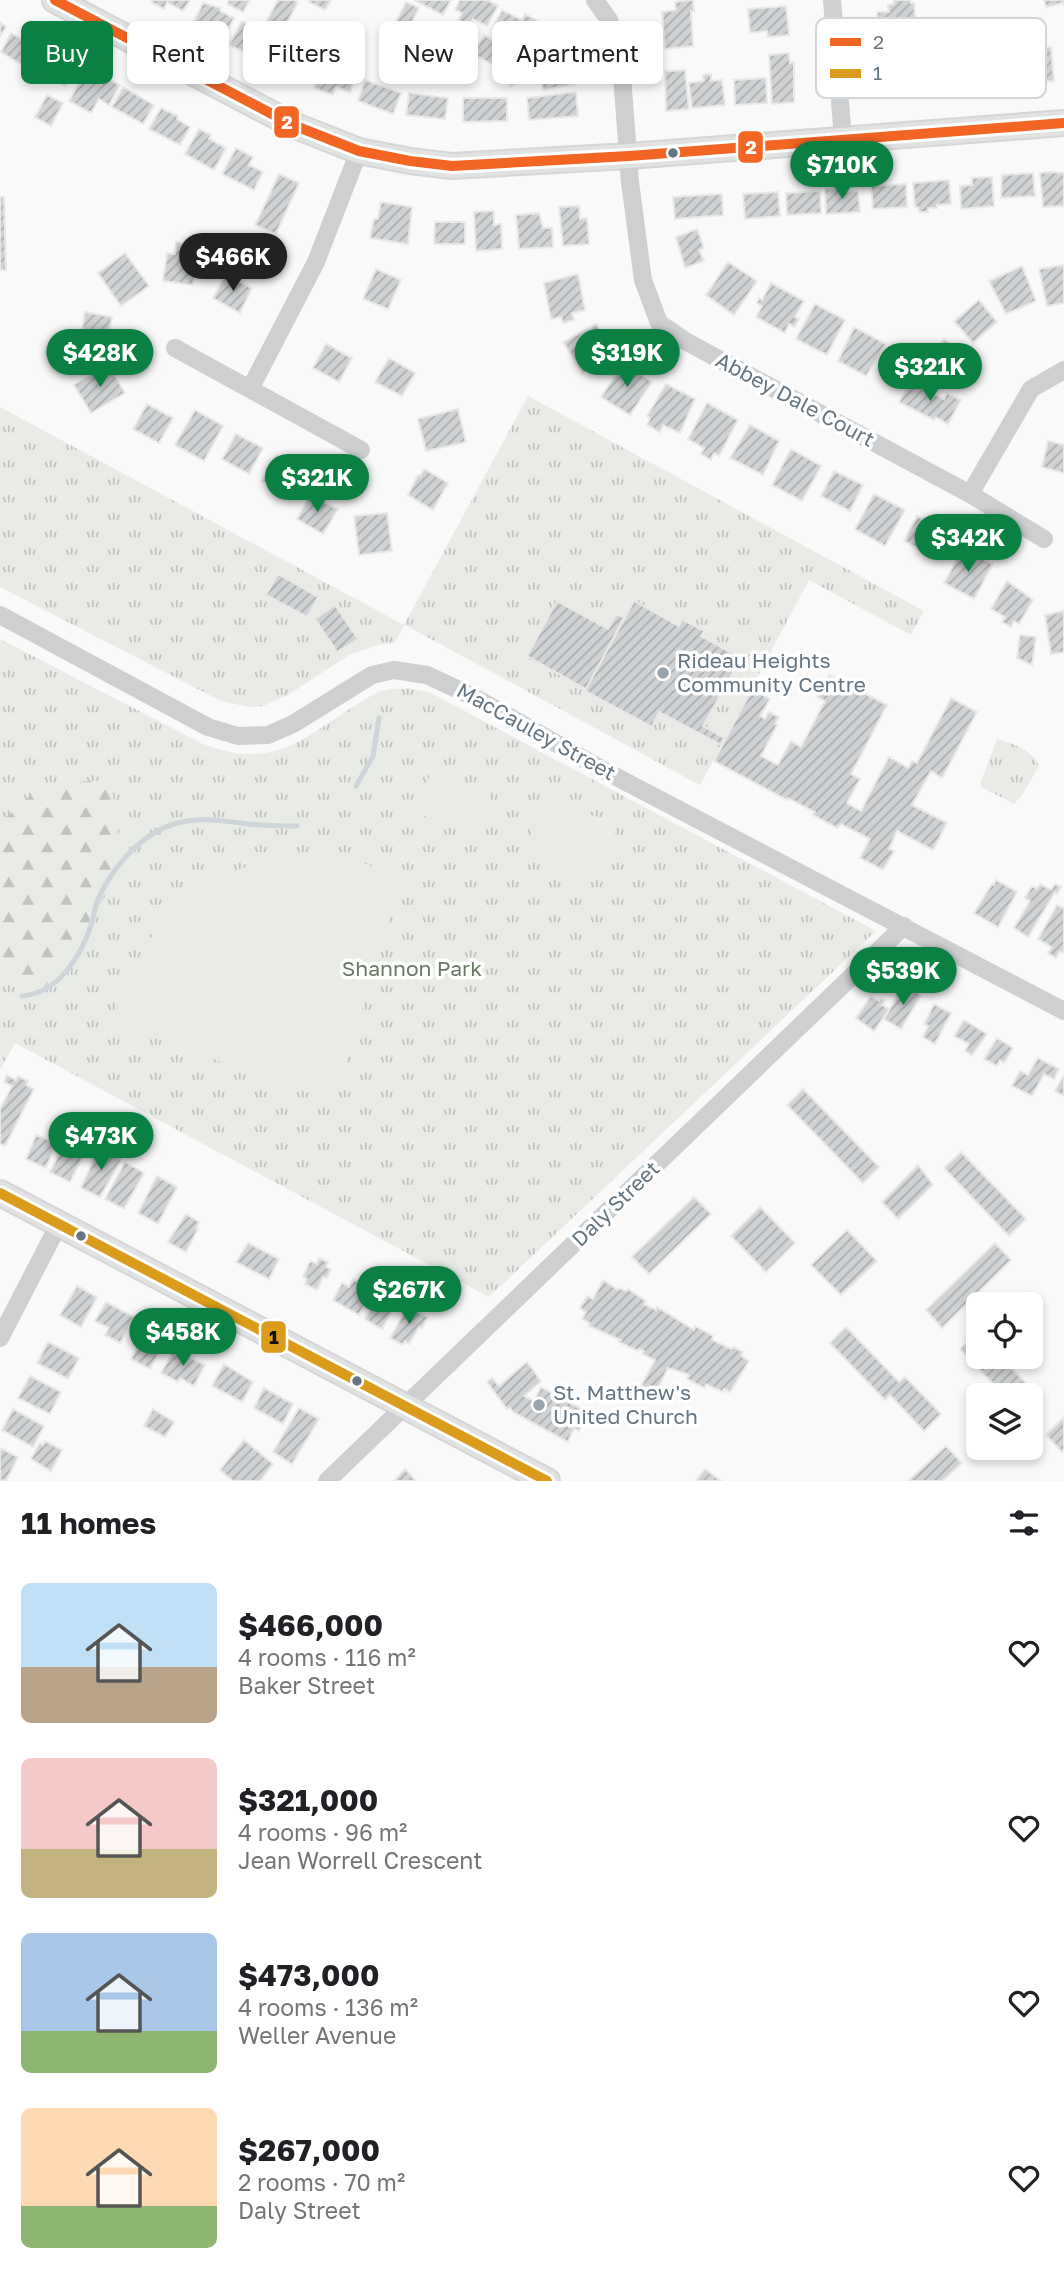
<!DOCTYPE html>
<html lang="en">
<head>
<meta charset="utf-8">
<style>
	body { margin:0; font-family:"Golos Text",sans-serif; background:#f2f2f2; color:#202124; height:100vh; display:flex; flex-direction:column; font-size:26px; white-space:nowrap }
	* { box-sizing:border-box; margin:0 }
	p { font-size:23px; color:#757577 }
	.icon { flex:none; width:38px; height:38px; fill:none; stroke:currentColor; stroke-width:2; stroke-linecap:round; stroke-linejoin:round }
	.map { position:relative; height:1481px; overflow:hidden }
	.panel { display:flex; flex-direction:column; background:#fff; flex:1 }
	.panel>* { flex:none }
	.top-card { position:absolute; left:21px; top:21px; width:700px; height:63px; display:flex; gap:14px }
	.controls { position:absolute; left:966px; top:1292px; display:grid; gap:14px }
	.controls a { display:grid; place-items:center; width:77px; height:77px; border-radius:10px; background:#fff; box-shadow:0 4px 10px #0003; font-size:35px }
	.price { position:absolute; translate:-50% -60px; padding:0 16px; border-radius:24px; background:#0b8043; color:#fff; font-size:23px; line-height:46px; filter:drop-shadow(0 2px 4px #0008) }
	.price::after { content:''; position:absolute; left:50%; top:42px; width:21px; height:16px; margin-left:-10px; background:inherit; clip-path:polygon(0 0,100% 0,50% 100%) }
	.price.current { background:#222; color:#fff }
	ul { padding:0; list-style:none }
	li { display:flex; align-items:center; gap:21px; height:175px; padding:0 21px }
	li span { display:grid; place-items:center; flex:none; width:196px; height:140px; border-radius:10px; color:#555 }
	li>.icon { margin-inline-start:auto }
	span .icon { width:84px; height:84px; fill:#fffc; stroke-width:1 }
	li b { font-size:30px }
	h2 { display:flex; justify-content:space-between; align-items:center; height:84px; padding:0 21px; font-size:30px }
	.tag { padding:0 24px; border-radius:10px; background:#fff; box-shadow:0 4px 10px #0003; font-size:24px; line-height:63px }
	.tag.current { background:#0b8043; color:#fff }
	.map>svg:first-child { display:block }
</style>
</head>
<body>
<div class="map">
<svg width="1064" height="1481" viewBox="0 0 1064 1481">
	<defs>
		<pattern id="grass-tufts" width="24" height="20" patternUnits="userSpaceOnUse" patternTransform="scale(1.75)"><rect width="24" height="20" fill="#e8ebe6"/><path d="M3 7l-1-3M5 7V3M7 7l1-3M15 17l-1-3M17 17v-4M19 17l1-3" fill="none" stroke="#c0c3c0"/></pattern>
		<pattern id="forest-firs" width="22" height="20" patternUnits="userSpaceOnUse" patternTransform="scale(1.75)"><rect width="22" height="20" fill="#e8ebe6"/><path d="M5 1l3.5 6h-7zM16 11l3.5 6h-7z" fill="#c0c3c0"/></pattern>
		<pattern id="building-hatch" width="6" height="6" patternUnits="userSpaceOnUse" patternTransform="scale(1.75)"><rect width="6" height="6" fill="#d0d2d3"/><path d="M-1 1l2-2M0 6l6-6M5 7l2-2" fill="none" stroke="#acafb1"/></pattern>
	</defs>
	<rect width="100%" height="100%" fill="#f9f9f9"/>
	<!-- grass -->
	<path fill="url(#grass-tufts)" d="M528,396L924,611L911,635L809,580L700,785L405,625L394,643L378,645L349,655L288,695L263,706L249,707L221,701L0,587V407L404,625Z
		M0,639L201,743C284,777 313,725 380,691C398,687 412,688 431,693L876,931L489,1297L15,1043L0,1070Z
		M997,739C1014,744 1032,750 1039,766L1022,795L1014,804L983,788L980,784Z"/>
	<!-- forest -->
	<path fill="url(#forest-firs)" d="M111,780L119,841L111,887L42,992L26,988L0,970V823L43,784Z"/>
	<!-- pitch -->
	<path fill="#e8ebe6" d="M430,774L491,793L478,832L417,814Z
		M552,807L618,821L608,856L575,880L525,858L536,818Z
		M294,857H332L369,865L402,878L338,1089L323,1098L112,1023C138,948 169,888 252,865C265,861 280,860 294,857Z"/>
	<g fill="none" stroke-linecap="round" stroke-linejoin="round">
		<!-- stream -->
		<path stroke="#ced6d9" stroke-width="5" d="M356,786L373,756L379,718
			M22,996C59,993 81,956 92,923C94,914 95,905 99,897C113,867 141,834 174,824C201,816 223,821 249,824C265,826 281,826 297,826"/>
	</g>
	<!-- building -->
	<path fill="url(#building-hatch)" stroke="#e8e8e8" stroke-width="2" d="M152,0H190L183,11L167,2L164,9L151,2Z
		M229,0H250L243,12L227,4Z
		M278,0H294L298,2L283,31L266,22Z
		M309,0H331L325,10L309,2Z
		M414,0H451L443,15Z
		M460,0H487L498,6L487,26L473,19L469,26L458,20L462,13L455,10Z
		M693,0L694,11H691L693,46L665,49L662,12L676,10L675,2Z
		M894,0H910L911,3H914L916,28L879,33L877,12H889L888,5L894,4Z
		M1044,0H1064V5L1063,3L1046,7Z
		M406,2L419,8L404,38L391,31Z
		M203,3L221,8L220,11L234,18L224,38L193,23Z
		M786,6L789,35L768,37L767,31L750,33L748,9Z
		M502,10L522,20L525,14L542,23L529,49L492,29Z
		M242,21L270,37L258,58L229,45Z
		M0,22L6,27L0,37Z
		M11,33L23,40L27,34L42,43L31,62L27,59L24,66L1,52Z
		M484,35L504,46L493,65L473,54Z
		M279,44L313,62L302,81L268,63Z
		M49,47L63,55L61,59L76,67L65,86L51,78L48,83L33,74Z
		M1051,47L1054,81L1031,82V48Z
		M407,50L420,54L412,81L399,76Z
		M569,50L575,84L543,90L539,71L548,69L545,55Z
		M789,53L790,63L794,62V102L772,104L769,55Z
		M529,56L537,68L510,87L509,72Z
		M324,60L336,65L338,60L346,63L344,68L357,73L350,92L336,87L333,95L314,88Z
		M87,68L120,85L109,105L99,99L91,113L69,101Z
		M685,70L689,109L666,111L665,71Z
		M711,74V81L722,80L725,105L692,108L689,83L704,81L703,75Z
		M766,78L767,103L735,105L734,80Z
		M365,80L401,93L393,114L358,101Z
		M123,87L154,105L143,124L112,107Z
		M576,92L578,116L529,120L527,98Z
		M409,93L448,98L445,119L406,115Z
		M47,95L63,103L51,126L35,117Z
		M463,98H507V121L463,122Z
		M161,108L178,116L177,119L190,127L180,145L149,129Z
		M199,129L211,135L209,139L226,148L214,170L185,154Z
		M236,148L253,157L249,165L263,172L254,190L222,174Z
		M1052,172L1064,173V206L1043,207L1040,173Z
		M1033,173L1035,196L1001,198L1002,175Z
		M279,174L299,183L276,234L255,225Z
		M992,177L994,206L961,209L960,186L972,185V178Z
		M949,180L951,204L937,205V208H928V212H919L918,207H915L913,183Z
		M906,184L907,207L873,209L871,186Z
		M843,188V192L858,191L860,212L826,214L825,189Z
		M820,191L821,213L787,215L786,193Z
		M778,192L780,216L745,219L743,194Z
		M722,194L723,215L675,219L673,197Z
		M0,197H4L6,270H0Z
		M381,202L412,207L408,244L370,238L374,219H378Z
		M579,206L580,219L587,218L589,244L563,246L559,207Z
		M494,211V225L501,224L502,249L476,251L474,212Z
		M539,213L543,228H552L553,247L519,249L516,215Z
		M435,222H465V244H434Z
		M697,229L704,248L699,250L704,261L685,268L676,237Z
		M176,242L186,244L184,256L197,258L193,285L163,281L167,253L175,254Z
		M125,253L149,286L121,306L98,273Z
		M728,262L757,281L734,315L706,295Z
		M1064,265V303L1047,306L1039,269Z
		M1022,266L1036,301L1006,314L989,281Z
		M376,269L401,280L388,309L363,299Z
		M226,274L252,288L240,313L213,298Z
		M578,274L585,310L572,313L574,320L563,323L561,317L551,319L544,283Z
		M771,283L804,301L795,317L799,319L794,327L789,324L785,333L756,317L762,306L757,303L759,298L762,300Z
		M979,300L997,322L973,343L954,321Z
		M815,304L845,320L827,355L796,339Z
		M85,312L112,317L106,347L91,344L90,351L79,349Z
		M596,324L613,350L583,373L563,342Z
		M854,327L886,344L866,376L838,361Z
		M944,339L973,361L955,388L923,369Z
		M326,344L352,358L339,382L313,368Z
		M389,358L415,373L402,396L375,382Z
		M624,363L652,382L630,415L601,397Z
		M108,364L125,393L91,413L74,385Z
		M910,382L944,399L947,393L961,400L948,424L936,417L934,420L899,402Z
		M666,384L695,399L680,433L663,425L660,432L647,425L650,418L647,416Z
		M707,403L738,420L719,456L714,453L711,460L701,454L704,448L688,439Z
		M147,404L173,418L159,443L133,429Z
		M458,409L466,442L426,451L418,419Z
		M195,410L223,426L204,461L175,445Z
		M750,425L779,441L763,475L730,458Z
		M236,434L263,448L249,474L222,459Z
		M1048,441L1064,445V473L1042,467Z
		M791,449L821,466L802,501L772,485Z
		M276,456L303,470L289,495L262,481Z
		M424,469L448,483L433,510L408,495L418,475L420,476Z
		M834,471L863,485L850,511L821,496Z
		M874,494L905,510L885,546L855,529Z
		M310,495L338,509L323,534L297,519Z
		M387,513L392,551L359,555L354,516Z
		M917,516L946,530L933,556L904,541Z
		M963,548L993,564L974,599L944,583Z
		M278,574L318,597L307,617L266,595Z
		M1007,581L1033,600L1019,624L1014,621L1011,627L1002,622L1005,617L991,609Z
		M557,601L608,629L617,614L624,618L586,689L527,656Z
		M634,601L679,626L682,619L704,631L701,636L741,658L703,726L724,738L721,745L659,712L652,727L585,691Z
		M335,605L358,639L337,652L315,619Z
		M1064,611V652L1051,654L1045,615Z
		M1020,635L1036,637L1032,665L1017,658Z
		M829,675L887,705L851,774L860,779L847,803L861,811L889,757L908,768L912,761L917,763L951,698L977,712L942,778L931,771L912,805L947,823L933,850L897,831L889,849L894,851L883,870L860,858L870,839L841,824L837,828L813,815L815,812L788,798L787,800L714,761L752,689L770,699L760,716L765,719L769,712L779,717L775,724L777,725L761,756L778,765L791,741L801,747L825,701L817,697Z
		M996,880L1017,892L998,927L974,913L992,884L994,885Z
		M1040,884L1051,890L1055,884L1061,887L1057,894L1055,892L1028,937L1014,928L1030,901L1025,898L1032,886L1037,889Z
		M1057,905L1064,908V953L1060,951L1056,958L1048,953L1052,947L1038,939Z
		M904,985L921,995L901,1029L884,1019Z
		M871,996L879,1001L880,998L885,1001L882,1005L889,1009L874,1031L856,1018Z
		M934,1004L951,1013L935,1044L923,1037L928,1026L924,1024Z
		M964,1020L987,1034L972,1055L965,1051L969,1044L954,1036Z
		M997,1038L1013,1048L1004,1063L1000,1060L997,1066L984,1059Z
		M1038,1058L1059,1069L1054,1079L1044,1074L1032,1096L1012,1086L1020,1071L1028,1075Z
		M7,1075L16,1080L18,1076L28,1081L26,1085L34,1089L5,1146L0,1144V1109L12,1086L4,1082Z
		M1064,1075V1096L1055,1091Z
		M803,1089L879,1167L863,1183L787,1105Z
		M70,1132L90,1143L70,1182L50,1172Z
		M36,1135L56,1143L46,1168L26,1159Z
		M99,1147L122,1159L100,1197L81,1188Z
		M961,1152L1026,1219L1009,1236L944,1168Z
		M125,1162L144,1173L124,1209L105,1199Z
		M918,1165L933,1185L898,1219L882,1202Z
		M157,1176L177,1187L158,1224L138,1213Z
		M694,1197L711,1214L649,1274L632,1257Z
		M760,1207L795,1243L766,1272L731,1236Z
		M186,1214L199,1222L196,1228L198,1229L186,1252L168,1242Z
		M847,1230L877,1261L841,1295L811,1265Z
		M248,1243L279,1259L269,1279L236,1262Z
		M995,1243L1011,1260L942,1328L926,1310Z
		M319,1258L328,1262L326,1267L331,1269L327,1278L323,1277L317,1290L305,1284L307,1279L303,1277L310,1261L317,1264Z
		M353,1279L361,1283L357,1291L369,1297L359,1315L333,1300L342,1283L349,1287Z
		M603,1280L618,1290L619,1288L626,1291L628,1289L646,1301L644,1304L656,1310L657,1307L694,1330L695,1326L713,1336L712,1340L731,1349L733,1347L743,1352L741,1356L749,1361L730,1392L724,1389L723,1392L706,1384L704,1388L687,1379L689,1376L687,1374L668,1368L655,1394L641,1386L655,1360L642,1354L644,1351L639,1349L638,1351L619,1342L621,1340L589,1326L590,1323L582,1319L586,1312L580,1308L587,1296L593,1299Z
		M77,1286L97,1297L81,1327L60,1315Z
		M106,1302L134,1317L120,1343L105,1335L109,1328L95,1321Z
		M375,1302L391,1312L382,1329L365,1319Z
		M408,1306L428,1317L422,1328L419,1327L409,1344L405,1341L403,1345L390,1338Z
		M149,1324L169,1334L150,1369L131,1359Z
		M846,1327L899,1382L905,1377L941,1414L924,1431L890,1395L885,1400L830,1343Z
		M977,1333L978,1356H1000L1042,1400L1031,1411V1395H1004L960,1349Z
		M48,1342L79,1358L68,1379L37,1363Z
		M174,1349L205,1365L194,1386L180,1378L178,1382L161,1373Z
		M527,1362L541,1381L524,1396L534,1401L541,1387L589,1413L579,1431L574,1428L568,1442L513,1412L510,1408L507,1409L487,1382L492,1378L499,1386Z
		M224,1364L253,1382L242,1402L212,1386Z
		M30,1376L61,1392L50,1414L18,1398Z
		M264,1388L293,1404L283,1424L254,1408Z
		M299,1408L319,1419L292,1464L273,1452Z
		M13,1409L44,1426L33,1447L2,1430Z
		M153,1409L174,1422L165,1437L144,1426Z
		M1064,1417V1450L1062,1452L1046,1435Z
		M244,1440L273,1464L260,1481H233L220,1470Z
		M45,1441L62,1450L51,1471L31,1459L40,1443L43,1445Z
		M946,1446L962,1463L942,1481H908Z
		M0,1448L18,1457L6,1481L0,1480Z
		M405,1469L416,1481H394Z
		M705,1469L721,1481H696Z"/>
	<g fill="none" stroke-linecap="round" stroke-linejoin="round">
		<defs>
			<path id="secondary" d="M55,0L293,125L359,151L410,161L452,166L629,156L1064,123
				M0,1193L547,1481"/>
		</defs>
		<!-- secondary casing -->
		<use href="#secondary" stroke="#d5d6d7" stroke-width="28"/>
		<!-- street -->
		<path stroke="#cecfd0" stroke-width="18" d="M595,0L609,20L620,49L630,182L643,280L659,323L687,342L970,494L1044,539
			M832,0L843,139
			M175,348L361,450
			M250,389L316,262L359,151
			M970,494L1031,389L1064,370
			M0,615L208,727L238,736L268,735L293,724L372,675L394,670L427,675L474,697L605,771L1064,1011
			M0,1338L59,1224
			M327,1481L904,926"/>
		<!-- secondary -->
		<use href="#secondary" stroke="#e1e2e2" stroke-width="24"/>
		<defs>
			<path id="bus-1" d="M55,0L293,125L359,151L410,161L452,166L629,156L1064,123"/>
			<path id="bus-2" d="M0,1193L547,1481"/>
		</defs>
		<!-- bus-1 casing -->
		<use href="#bus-1" stroke="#fff" stroke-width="16"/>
		<!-- bus-2 casing -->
		<use href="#bus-2" stroke="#fff" stroke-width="16"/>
		<!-- bus-1 -->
		<use href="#bus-1" stroke="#f26522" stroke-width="10"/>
		<!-- bus-2 -->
		<use href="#bus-2" stroke="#da9c1a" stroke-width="10"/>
	</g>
	<!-- markers -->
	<g fill="#657683" stroke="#fff" stroke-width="2.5">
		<circle cx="673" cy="153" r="6"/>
		<circle cx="81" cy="1236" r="6"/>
		<circle cx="357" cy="1381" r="6"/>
	</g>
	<g fill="#99a4ac" stroke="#fff" stroke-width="2.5">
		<circle cx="663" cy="673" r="7"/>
		<circle cx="539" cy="1405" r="7"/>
	</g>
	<g text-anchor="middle" stroke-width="7" stroke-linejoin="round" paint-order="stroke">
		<!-- street labels -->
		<g font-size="21" fill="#657683" stroke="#fff">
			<text transform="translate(795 400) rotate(28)" y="7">Abbey Dale Court</text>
			<text transform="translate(536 732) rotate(29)" y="7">MacCauley Street</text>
			<text transform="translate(616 1204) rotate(-44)" y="7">Daly Street</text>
		</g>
		<!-- poi labels -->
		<g font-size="21" fill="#657683" stroke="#fff" text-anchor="start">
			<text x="677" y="668">Rideau Heights<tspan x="677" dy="24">Community Centre</tspan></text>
			<text x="553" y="1400">St. Matthew's<tspan x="553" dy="24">United Church</tspan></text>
		</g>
		<!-- park labels -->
		<g font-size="21" fill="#687a64" stroke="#fff">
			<text x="412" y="976">Shannon Park</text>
		</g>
	</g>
	<!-- legend -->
	<rect x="816" y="18" width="230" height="80" rx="10" fill="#fff" stroke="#d1d6da" stroke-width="2"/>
	<rect x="830" y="38" width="31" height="8" fill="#f26522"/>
	<rect x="830" y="69" width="31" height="9" fill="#da9c1a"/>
	<g font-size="19" fill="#657683">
		<text x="873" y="49">2</text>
		<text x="873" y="80">1</text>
	</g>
	<g stroke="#fff" stroke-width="2.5">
		<rect x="273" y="105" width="27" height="34" rx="7" fill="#f26522"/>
		<rect x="737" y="130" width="27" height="34" rx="7" fill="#f26522"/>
		<rect x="260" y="1320" width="27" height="34" rx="7" fill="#da9c1a"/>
	</g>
	<g font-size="19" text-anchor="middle" font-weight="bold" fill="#fff">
		<text x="287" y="129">2</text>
		<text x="751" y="154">2</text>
	</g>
	<g font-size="19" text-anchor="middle" font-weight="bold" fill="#111">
		<text x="274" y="1344">1</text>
	</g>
</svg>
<div class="controls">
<a><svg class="icon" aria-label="locate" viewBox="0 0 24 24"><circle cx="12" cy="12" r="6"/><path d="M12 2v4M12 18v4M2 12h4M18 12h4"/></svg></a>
<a><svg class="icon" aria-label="layers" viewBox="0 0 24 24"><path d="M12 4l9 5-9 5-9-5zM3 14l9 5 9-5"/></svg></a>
</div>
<b class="price" style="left:842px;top:201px">$710K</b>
<b class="price current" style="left:233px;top:293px">$466K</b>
<b class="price" style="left:100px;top:389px">$428K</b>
<b class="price" style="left:627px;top:389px">$319K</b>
<b class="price" style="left:930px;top:403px">$321K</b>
<b class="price" style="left:317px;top:514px">$321K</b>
<b class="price" style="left:968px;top:574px">$342K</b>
<b class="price" style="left:903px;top:1007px">$539K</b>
<b class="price" style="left:101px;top:1172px">$473K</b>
<b class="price" style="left:409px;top:1326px">$267K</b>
<b class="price" style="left:183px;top:1368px">$458K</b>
<div class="top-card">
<a class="tag current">Buy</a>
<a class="tag">Rent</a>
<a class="tag">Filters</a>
<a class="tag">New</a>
<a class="tag">Apartment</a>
</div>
</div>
<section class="panel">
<h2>11 homes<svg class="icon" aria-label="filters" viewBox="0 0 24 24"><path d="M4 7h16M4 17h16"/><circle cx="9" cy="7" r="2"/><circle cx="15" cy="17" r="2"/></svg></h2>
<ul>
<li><span style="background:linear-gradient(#bfe0f5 60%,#b9a48a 0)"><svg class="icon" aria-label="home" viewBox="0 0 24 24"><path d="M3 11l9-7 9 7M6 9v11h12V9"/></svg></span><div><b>$466,000</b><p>4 rooms · 116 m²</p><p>Baker Street</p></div><svg class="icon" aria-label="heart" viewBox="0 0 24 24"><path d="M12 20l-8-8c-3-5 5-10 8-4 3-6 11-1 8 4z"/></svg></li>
<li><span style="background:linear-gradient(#f6c9c9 65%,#c2b280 0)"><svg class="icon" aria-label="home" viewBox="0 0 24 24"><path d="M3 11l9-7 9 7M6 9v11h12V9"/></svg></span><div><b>$321,000</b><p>4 rooms · 96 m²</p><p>Jean Worrell Crescent</p></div><svg class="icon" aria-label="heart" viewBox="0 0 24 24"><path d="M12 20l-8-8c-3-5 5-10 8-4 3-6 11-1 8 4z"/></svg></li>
<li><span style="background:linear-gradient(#a9c7e8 70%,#8fb573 0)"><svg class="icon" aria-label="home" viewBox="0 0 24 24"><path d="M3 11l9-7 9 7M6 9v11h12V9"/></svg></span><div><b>$473,000</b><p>4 rooms · 136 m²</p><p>Weller Avenue</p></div><svg class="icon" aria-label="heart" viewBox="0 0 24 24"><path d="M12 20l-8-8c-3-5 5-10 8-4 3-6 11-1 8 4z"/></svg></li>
<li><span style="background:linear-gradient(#ffd9b3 70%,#8fb573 0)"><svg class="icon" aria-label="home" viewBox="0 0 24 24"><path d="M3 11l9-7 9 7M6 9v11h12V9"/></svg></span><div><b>$267,000</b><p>2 rooms · 70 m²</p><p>Daly Street</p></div><svg class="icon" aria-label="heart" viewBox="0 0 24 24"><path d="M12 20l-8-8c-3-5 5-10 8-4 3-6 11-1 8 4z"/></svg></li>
</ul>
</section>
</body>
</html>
